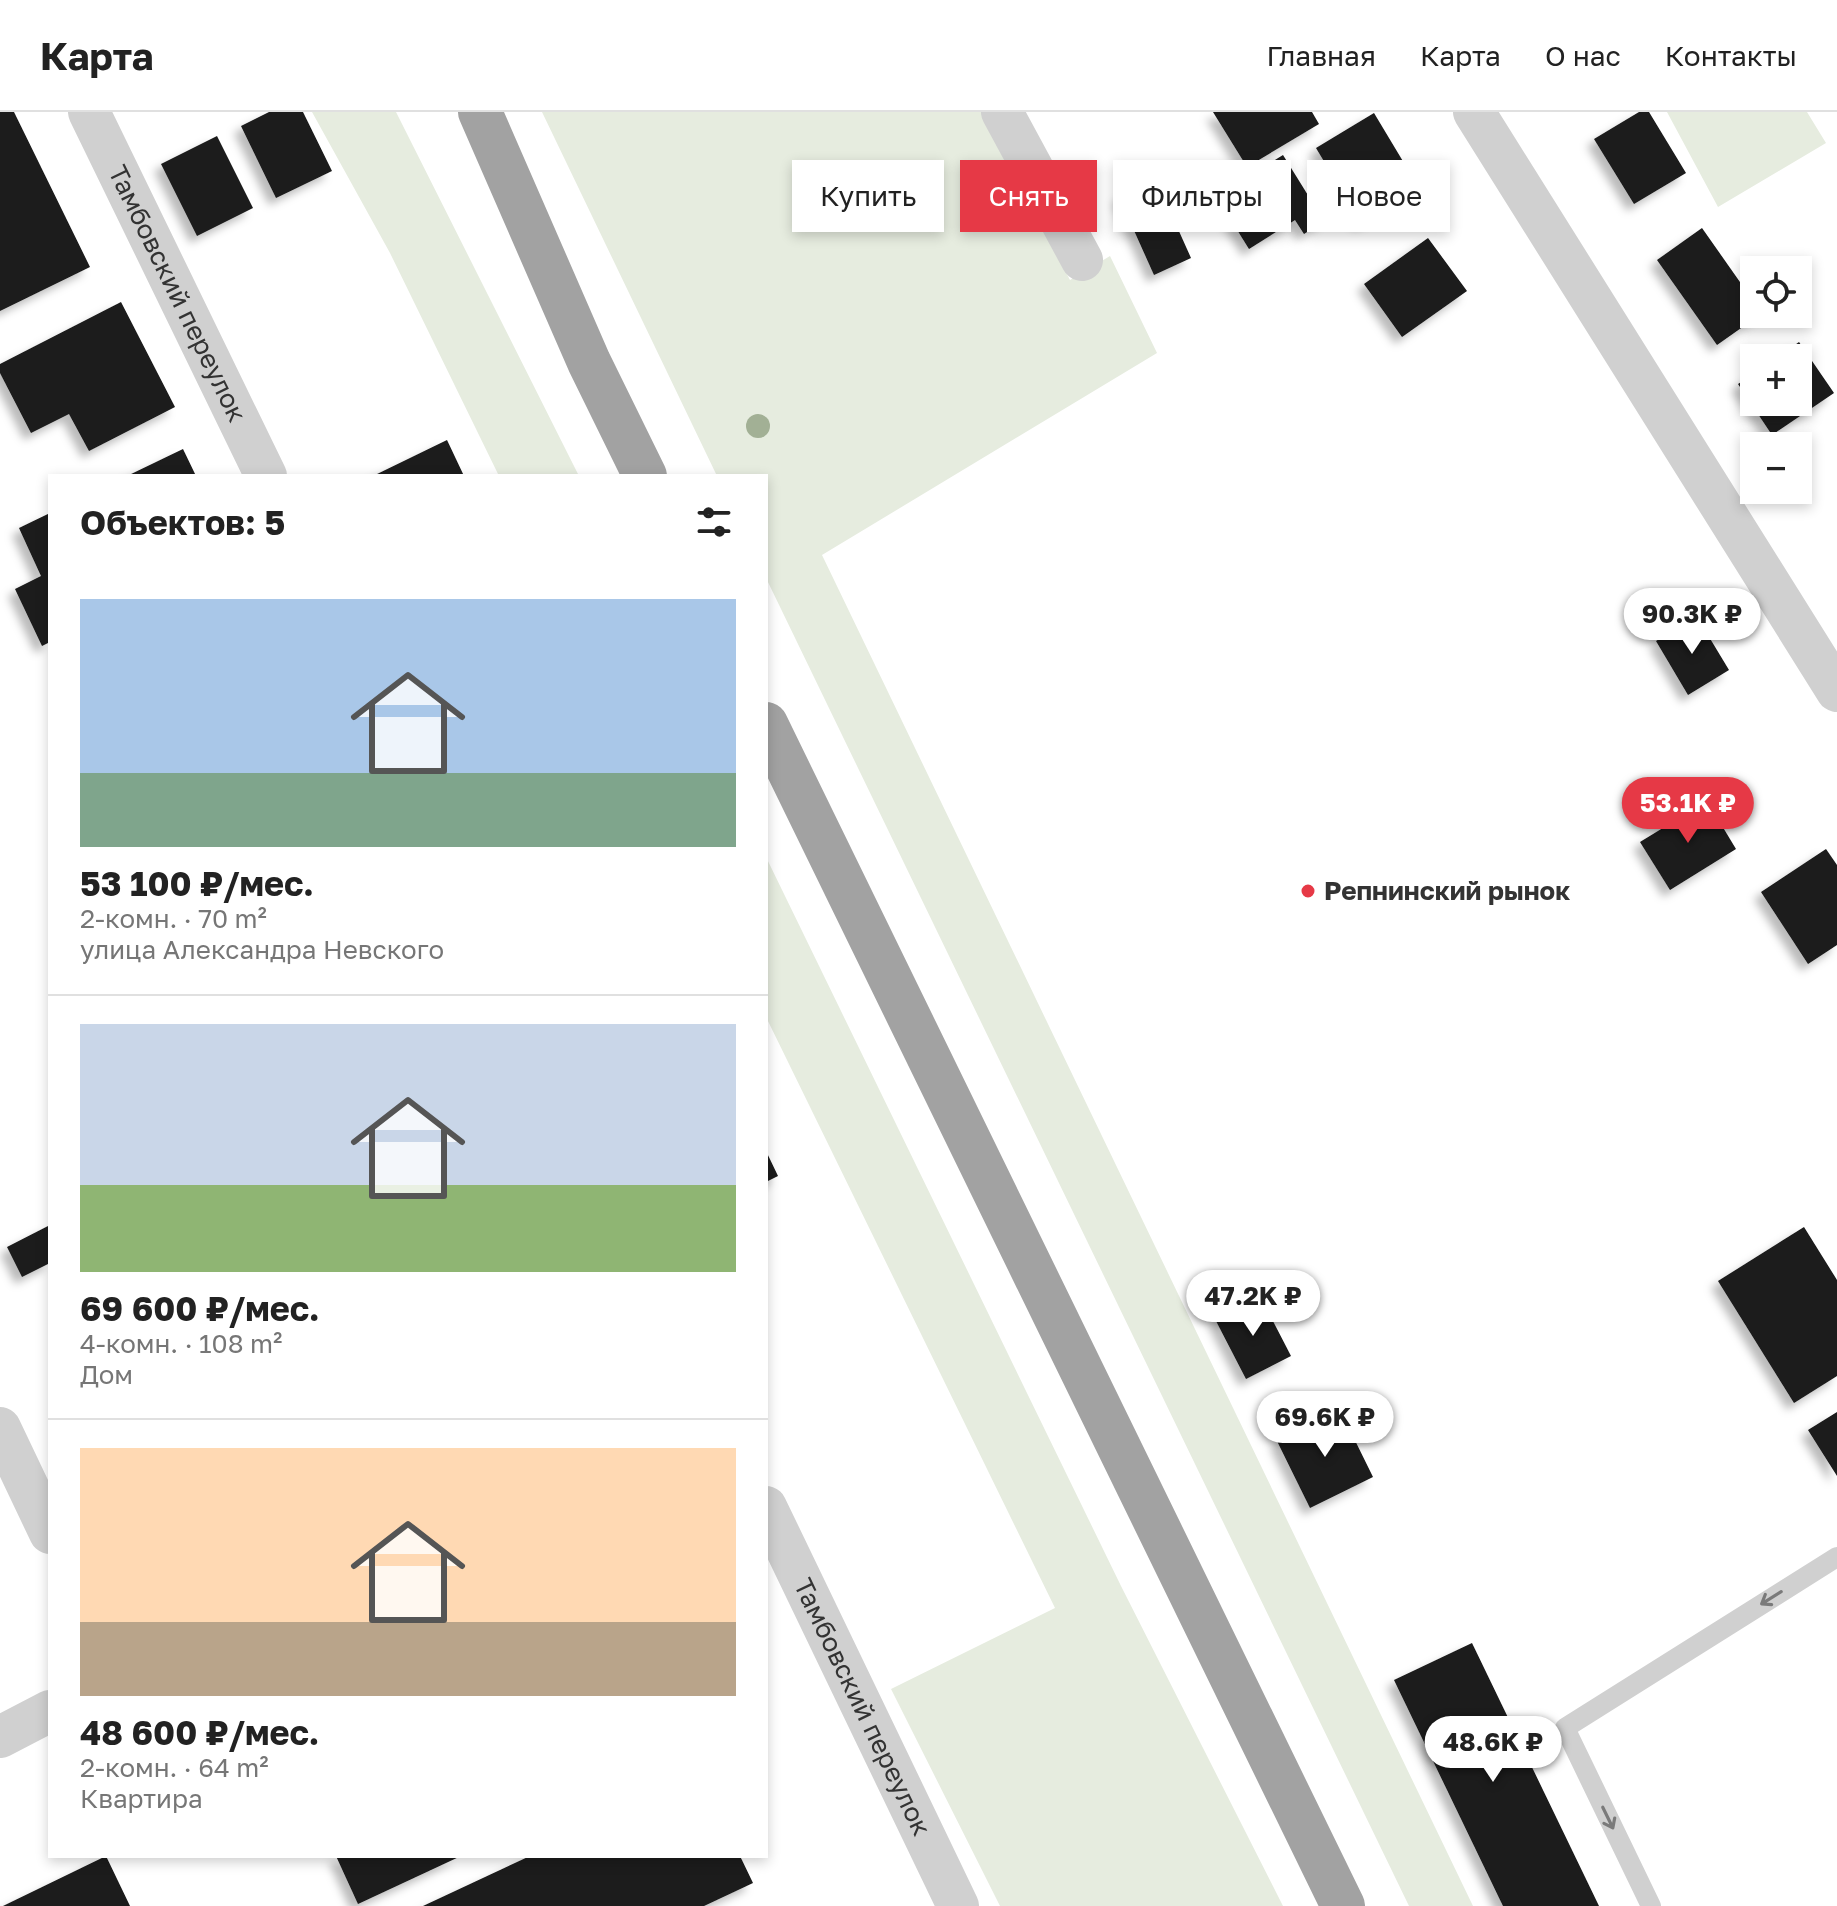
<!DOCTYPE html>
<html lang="ru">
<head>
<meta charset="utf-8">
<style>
	body { margin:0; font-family:"Golos Text",sans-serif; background:#f6f6f6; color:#222; height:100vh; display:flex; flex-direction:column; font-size:30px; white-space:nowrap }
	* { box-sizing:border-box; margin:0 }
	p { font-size:26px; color:#767676 }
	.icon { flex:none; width:44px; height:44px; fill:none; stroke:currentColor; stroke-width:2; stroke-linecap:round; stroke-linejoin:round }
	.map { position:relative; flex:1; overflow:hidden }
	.panel { position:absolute; left:48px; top:362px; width:720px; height:1384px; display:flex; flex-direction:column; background:#fff; border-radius:0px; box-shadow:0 4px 12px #0003 }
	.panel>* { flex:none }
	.guide { position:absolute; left:792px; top:48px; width:760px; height:72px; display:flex; gap:16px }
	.fabs { position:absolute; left:1740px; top:144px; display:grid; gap:16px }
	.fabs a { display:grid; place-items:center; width:72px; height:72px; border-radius:0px; background:#fff; box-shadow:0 4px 12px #0003; font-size:40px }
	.price { position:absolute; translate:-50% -68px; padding:0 18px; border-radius:28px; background:#fff; color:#222; font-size:26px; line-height:52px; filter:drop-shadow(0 2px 4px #0008) }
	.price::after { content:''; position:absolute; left:50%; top:48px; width:24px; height:18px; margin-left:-12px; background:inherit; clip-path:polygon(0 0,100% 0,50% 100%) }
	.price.on { background:#e63946; color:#fff }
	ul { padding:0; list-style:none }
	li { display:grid; align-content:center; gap:16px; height:424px; padding:0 32px }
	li+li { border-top:2px solid #e0e0e0 }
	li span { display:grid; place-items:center; height:248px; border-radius:0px; color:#555 }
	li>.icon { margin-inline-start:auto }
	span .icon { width:144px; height:144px; fill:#fffc; stroke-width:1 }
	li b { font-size:34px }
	h2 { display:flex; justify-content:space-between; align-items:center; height:96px; padding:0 32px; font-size:34px }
	.pill { padding:0 28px; border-radius:0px; background:#fff; box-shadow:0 4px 12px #0003; font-size:28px; line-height:72px }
	.pill.on { background:#e63946; color:#fff }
	header { display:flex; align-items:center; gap:48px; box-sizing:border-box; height:112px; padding:0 40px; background:#fff; border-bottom:2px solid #e0e0e0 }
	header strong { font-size:38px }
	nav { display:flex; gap:44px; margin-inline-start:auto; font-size:28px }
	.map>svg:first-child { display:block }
</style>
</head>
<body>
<header>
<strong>Карта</strong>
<nav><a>Главная</a><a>Карта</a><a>О нас</a><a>Контакты</a></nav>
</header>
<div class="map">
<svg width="1837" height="1794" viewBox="0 0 1837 1794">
	<defs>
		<filter id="shadow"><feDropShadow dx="-7" dy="7" stdDeviation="4" flood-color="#0004"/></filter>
	</defs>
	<rect width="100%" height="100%" fill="#fff"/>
	<!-- green -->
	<path fill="#e6ecdf" d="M312,0H396L579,364H499L390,141Z
		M542,0H982L1070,168L1110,144L1157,241L822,443L1473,1794H1409L766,466V364H717Z
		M1667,0H1807L1826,31L1718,95Z
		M766,745L1121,1474L1283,1794H1000L891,1577L1055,1496L766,905Z"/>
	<!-- building -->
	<path fill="#1a1a1a" filter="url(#shadow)" d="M0,0H14L90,155L0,199Z
		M269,0H303L332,59L276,86L241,14Z
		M1213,0H1312L1319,12L1247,55Z
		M1639,0H1649L1686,61L1634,92L1594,27Z
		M1374,1L1419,76L1361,111L1316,36Z
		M217,24L253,96L197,124L161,52Z
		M1283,43L1324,109L1304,122L1295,108L1249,137L1216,84Z
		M1156,68L1191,146L1154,163L1119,85Z
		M1702,116L1754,190V202H1761L1717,233L1657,148Z
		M1428,126L1467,179L1402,225L1364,172Z
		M121,190L175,295L89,339L69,302L31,321L0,261V252Z
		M1799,230L1834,281L1772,323L1738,272L1754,262V290H1798V246H1777Z
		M447,328L464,364H373Z
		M183,337L196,364H127Z
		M50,401V530L42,534L15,477L41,464L19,416Z
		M1697,505L1729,558L1688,583L1656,529Z
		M1707,689L1736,737L1670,778L1640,730Z
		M1826,737L1837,753V833L1808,852L1761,780Z
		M766,1039L778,1064L766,1070Z
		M50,1113V1151L22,1165L7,1135Z
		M1804,1115L1837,1168V1264L1794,1291L1718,1169Z
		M1260,1184L1291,1244L1246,1267L1215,1207Z
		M1340,1298L1373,1365L1310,1396L1277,1329Z
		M1837,1300V1364L1808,1318Z
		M1472,1531L1599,1794H1503L1394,1568Z
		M106,1744L130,1794H3Z
		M336,1744H461L358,1792Z
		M530,1744H740L753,1771L704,1794H423Z"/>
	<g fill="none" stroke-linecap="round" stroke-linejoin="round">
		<!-- service -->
		<path stroke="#d0d0d0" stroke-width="20" d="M1651,1794L1565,1616L1837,1445"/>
		<!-- minor -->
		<g stroke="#d0d0d0" stroke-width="42">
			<path id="s1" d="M89,0L266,364"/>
			<path d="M1002,0L1082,148"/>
			<path d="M1474,0L1837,579"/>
			<path d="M0,1316L50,1421"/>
			<path id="s2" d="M766,1395L958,1794"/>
			<path d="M0,1625L50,1599"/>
		</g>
		<!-- trunk -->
		<path stroke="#a2a2a2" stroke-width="44" d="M480,0L589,250L645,364
			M766,612L1343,1794"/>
	</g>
	<!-- trees -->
	<circle fill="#a2b095" cx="758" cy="314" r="12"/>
	<!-- one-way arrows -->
	<defs><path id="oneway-shaft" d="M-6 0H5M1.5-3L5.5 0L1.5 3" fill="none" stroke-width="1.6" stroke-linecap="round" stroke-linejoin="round" transform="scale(2)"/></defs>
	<g stroke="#7a7a7a">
		<use href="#oneway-shaft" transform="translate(1771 1486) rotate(148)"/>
		<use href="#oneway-shaft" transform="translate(1608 1706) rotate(64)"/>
	</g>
	<!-- markers -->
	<circle fill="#e63946" stroke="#fff" stroke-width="3" cx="1308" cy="779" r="8"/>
	<g text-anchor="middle" stroke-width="8" stroke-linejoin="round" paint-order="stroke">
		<!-- street labels -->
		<g font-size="26" fill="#333" stroke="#fff">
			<text dy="9" stroke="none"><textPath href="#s1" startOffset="202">Тамбовский переулок</textPath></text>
			<text dy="9" stroke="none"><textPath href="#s2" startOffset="222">Тамбовский переулок</textPath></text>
		</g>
		<!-- poi labels -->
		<g font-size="26" font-weight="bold" fill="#333" stroke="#fff" text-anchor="start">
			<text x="1324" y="788">Репнинский рынок</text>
		</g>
	</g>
</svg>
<div class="fabs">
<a><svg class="icon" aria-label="locate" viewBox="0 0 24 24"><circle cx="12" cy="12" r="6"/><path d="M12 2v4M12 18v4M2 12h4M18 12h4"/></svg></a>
<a>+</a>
<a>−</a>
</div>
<b class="price" style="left:1692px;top:544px">90.3K ₽</b>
<b class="price on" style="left:1688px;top:733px">53.1K ₽</b>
<b class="price" style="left:1253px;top:1226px">47.2K ₽</b>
<b class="price" style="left:1325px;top:1347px">69.6K ₽</b>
<b class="price" style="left:1493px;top:1672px">48.6K ₽</b>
<div class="guide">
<a class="pill">Купить</a>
<a class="pill on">Снять</a>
<a class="pill">Фильтры</a>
<a class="pill">Новое</a>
</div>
<section class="panel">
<h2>Объектов: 5<svg class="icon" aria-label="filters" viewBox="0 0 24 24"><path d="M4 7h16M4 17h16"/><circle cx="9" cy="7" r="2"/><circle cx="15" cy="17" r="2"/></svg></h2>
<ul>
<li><span style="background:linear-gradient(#a9c7e8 70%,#7fa58c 0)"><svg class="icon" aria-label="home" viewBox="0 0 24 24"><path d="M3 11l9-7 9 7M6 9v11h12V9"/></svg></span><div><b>53 100 ₽/мес.</b><p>2-комн. · 70 m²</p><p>улица Александра Невского</p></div></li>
<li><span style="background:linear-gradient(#c9d6e8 65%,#8fb573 0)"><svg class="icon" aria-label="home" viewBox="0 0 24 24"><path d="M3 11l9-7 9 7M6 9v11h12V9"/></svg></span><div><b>69 600 ₽/мес.</b><p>4-комн. · 108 m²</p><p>Дом</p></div></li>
<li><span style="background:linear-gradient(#ffd9b3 70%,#b9a48a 0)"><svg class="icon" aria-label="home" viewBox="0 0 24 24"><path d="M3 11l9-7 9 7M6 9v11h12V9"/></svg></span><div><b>48 600 ₽/мес.</b><p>2-комн. · 64 m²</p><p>Квартира</p></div></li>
</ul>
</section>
</div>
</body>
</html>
